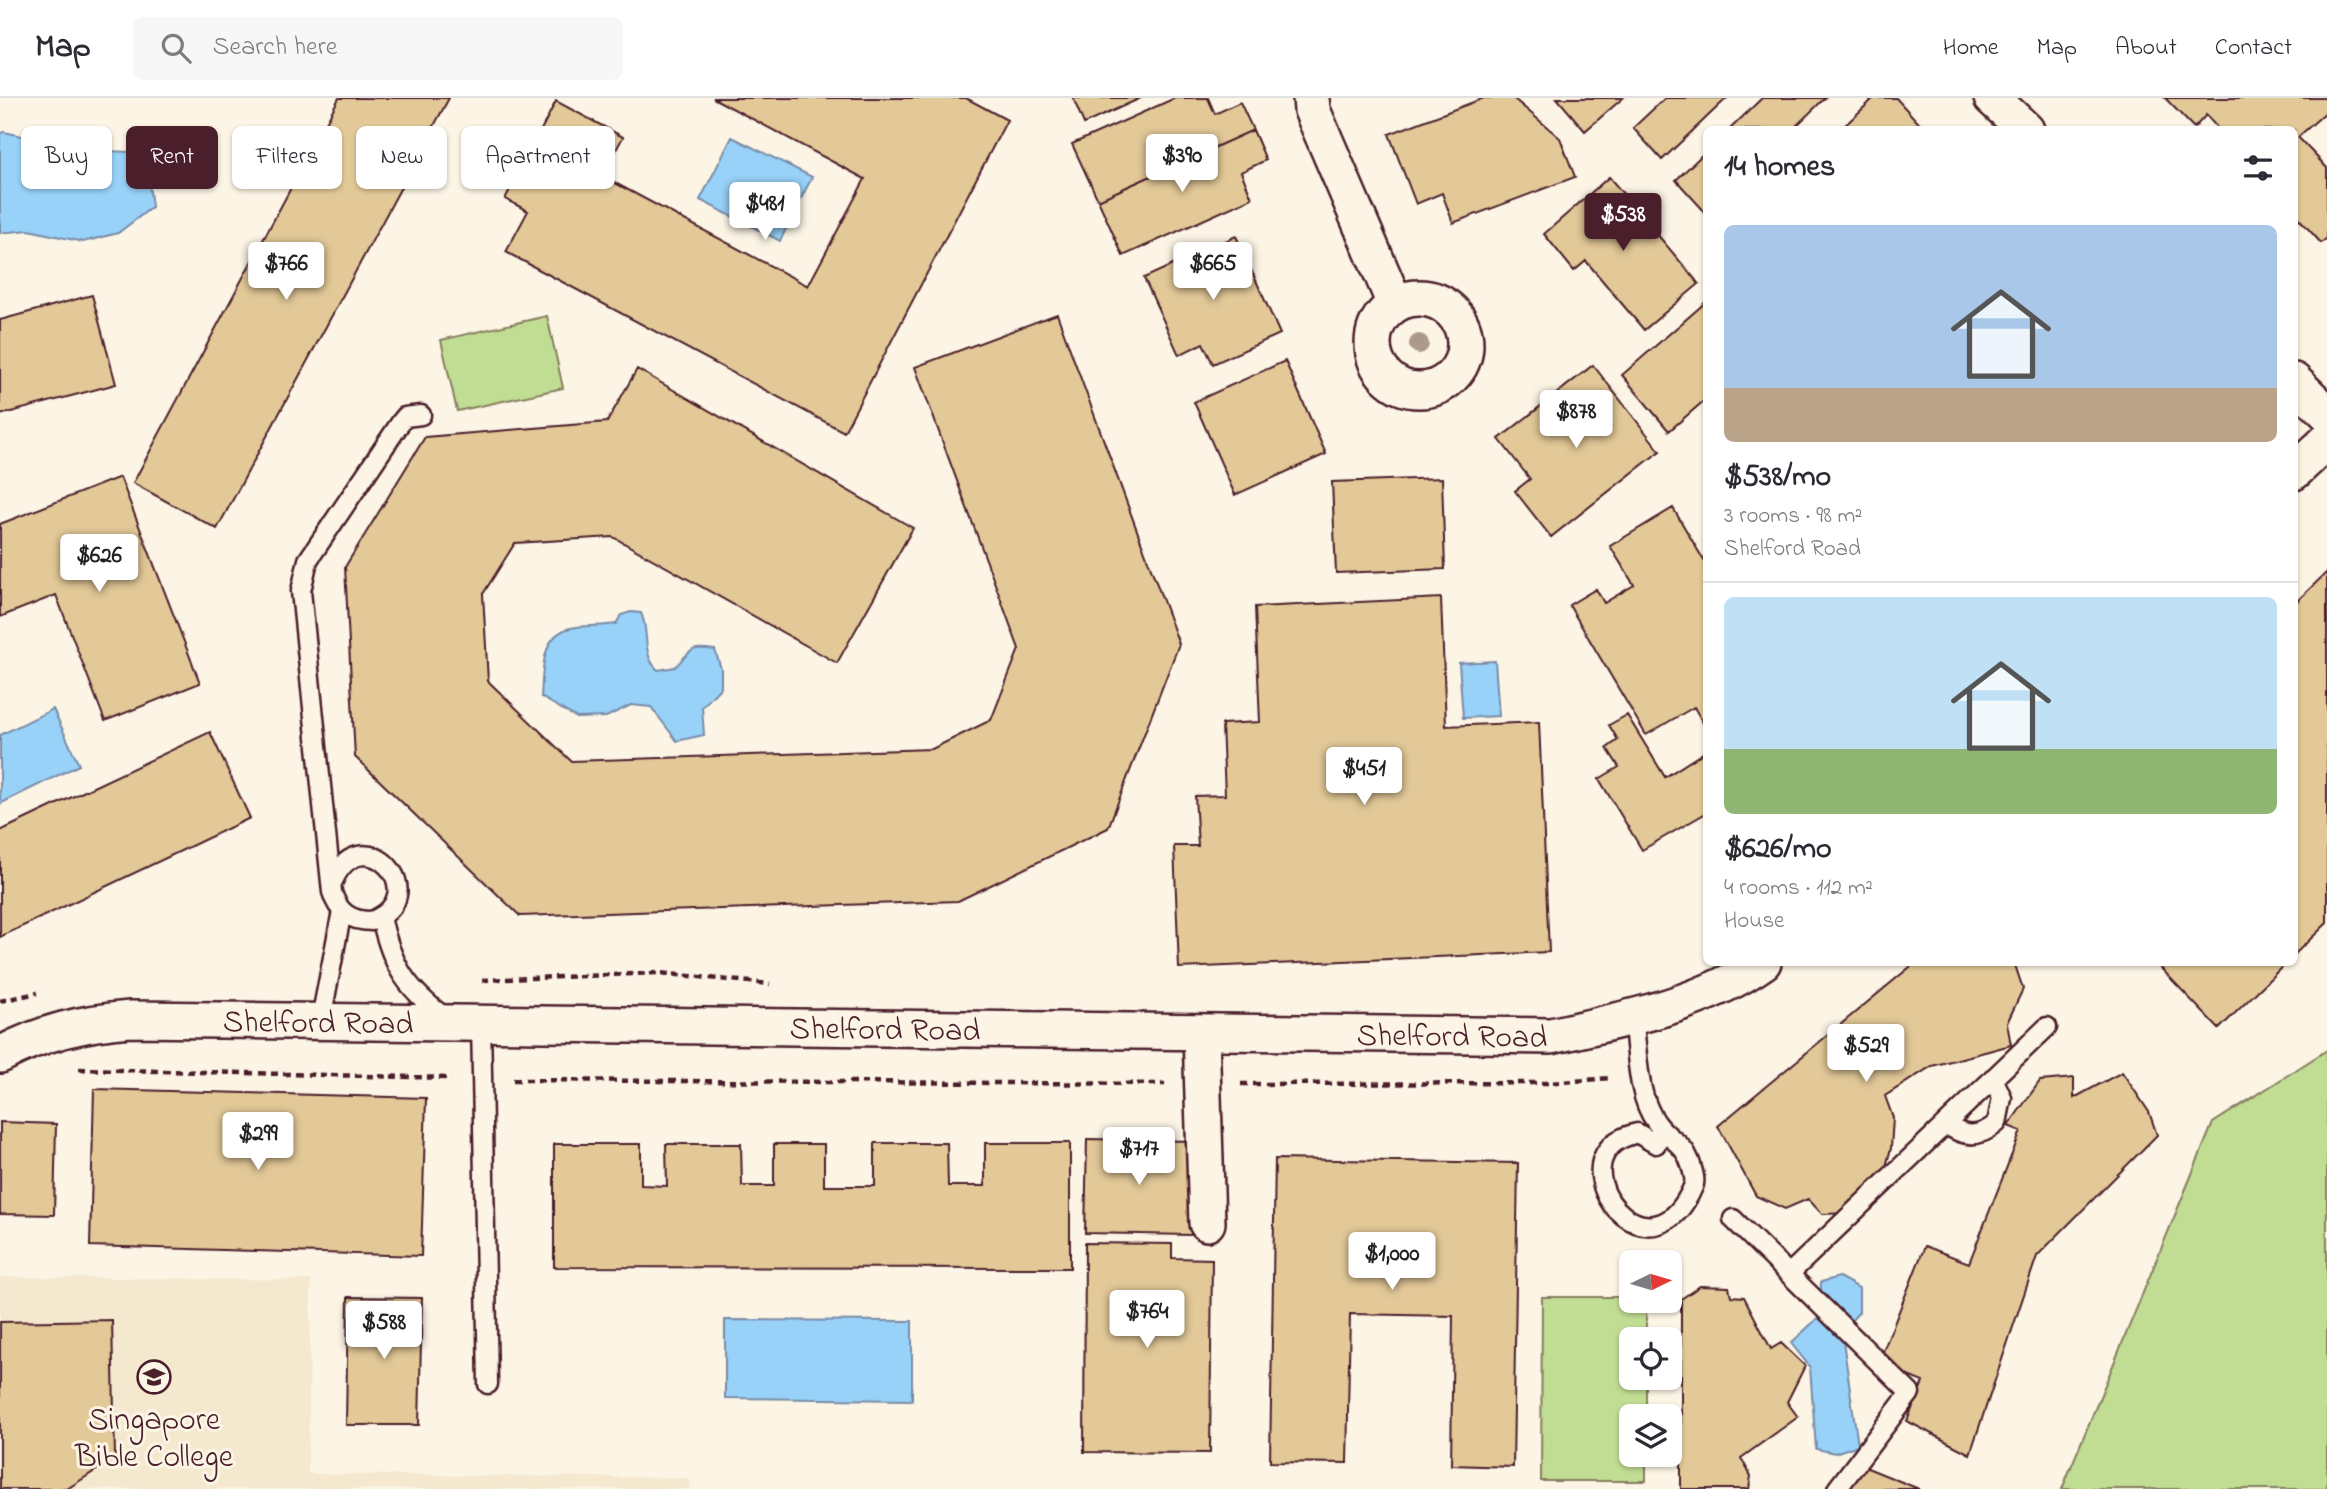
<!DOCTYPE html>
<html lang="en">
<head>
<meta charset="utf-8">
<style>
	body { margin:0; font-family:"Indie Flower",sans-serif; background:#f7f7f7; color:#2b2b33; height:100vh; display:flex; flex-direction:column; font-size:26px; white-space:nowrap }
	* { box-sizing:border-box; margin:0 }
	p { font-size:23px; color:#7c7c81 }
	.icon { flex:none; width:38px; height:38px; fill:none; stroke:currentColor; stroke-width:2; stroke-linecap:round; stroke-linejoin:round }
	.map { position:relative; flex:1; overflow:hidden }
	.panel { position:absolute; left:1703px; top:28px; width:595px; height:840px; display:flex; flex-direction:column; background:#fff; border-radius:10px; box-shadow:0 2px 5px #0004 }
	.panel>* { flex:none }
	.banner { position:absolute; left:21px; top:28px; width:665px; height:63px; display:flex; gap:14px }
	.needle { width:46px; rotate:85deg }
	.fabs { position:absolute; left:1619px; top:1152px; display:grid; gap:14px }
	.fabs a { display:grid; place-items:center; width:63px; height:63px; border-radius:10px; background:#fff; box-shadow:0 2px 5px #0004; font-size:35px }
	.price { position:absolute; translate:-50% -60px; padding:0 16px; border-radius:7px; background:#fff; color:#222; font-size:23px; line-height:46px; filter:drop-shadow(0 2px 4px #0008) }
	.price::after { content:''; position:absolute; left:50%; top:42px; width:21px; height:16px; margin-left:-10px; background:inherit; clip-path:polygon(0 0,100% 0,50% 100%) }
	.price.active { background:#4a1f2b; color:#fff }
	ul { padding:0; list-style:none }
	li { display:grid; align-content:center; gap:14px; height:371px; padding:0 21px }
	li+li { border-top:2px solid #e1e1e2 }
	li span { display:grid; place-items:center; height:217px; border-radius:10px; color:#555 }
	li>.icon { margin-inline-start:auto }
	span .icon { width:126px; height:126px; fill:#fffc; stroke-width:1 }
	li b { font-size:30px }
	h2 { display:flex; justify-content:space-between; align-items:center; height:84px; padding:0 21px; font-size:30px }
	.tag { padding:0 24px; border-radius:10px; background:#fff; box-shadow:0 2px 5px #0004; font-size:24px; line-height:63px }
	.tag.active { background:#4a1f2b; color:#fff }
	header { display:flex; align-items:center; gap:42px; box-sizing:border-box; height:98px; padding:0 35px; background:#fff; border-bottom:2px solid #e1e1e2 }
	header strong { font-size:33px }
	nav { display:flex; gap:38px; margin-inline-start:auto; font-size:24px }
	.search { width:490px; height:63px; background:#f7f7f7; display:flex; align-items:center; gap:18px; box-sizing:border-box; padding:0 24px; border-radius:10px; color:#7c7c81; font-size:26px }
	.map>svg:first-child { display:block }
</style>
</head>
<body>
<header>
<strong>Map</strong>
<div class="search"><svg class="icon" aria-label="search" viewBox="0 0 24 24"><circle cx="10" cy="10" r="6"/><path d="M15 15l6 6"/></svg>Search here</div>
<nav><a>Home</a><a>Map</a><a>About</a><a>Contact</a></nav>
</header>
<div class="map">
<svg width="2327" height="1391" viewBox="0 0 2327 1391">
	<rect width="100%" height="100%" fill="#fcf5e5"/>
	<filter id="ink" filterUnits="userSpaceOnUse"><feTurbulence type="fractalNoise" baseFrequency=".0143" numOctaves="2"/><feDisplacementMap in="SourceGraphic" scale="14" xChannelSelector="R" yChannelSelector="G"/><feConvolveMatrix kernelMatrix="1 2 1 2 8 2 1 2 1" color-interpolation-filters="sRGB"/></filter>
	<g filter="url(#ink)">
		<!-- built -->
		<path fill="#f4e8ce" d="M0,1179L311,1182L308,1376L690,1380V1391H0Z"/>
		<!-- green -->
		<path fill="#c1dc93" stroke="#867e5f" stroke-width="2" d="M547,218L563,290L457,313L441,242Z
			M2327,952V1391H2062L2213,1025Z
			M1542,1199H1631V1202H1646V1241H1631V1279H1646V1318H1631V1356H1646V1383H1541Z"/>
		<!-- water -->
		<path fill="#98d2f8" stroke="#798aa6" stroke-width="2" d="M4,34L40,42L55,56L83,64L107,53L131,54L147,68L152,109L118,135L83,144L29,132L0,135V35Z
			M732,39L812,79L780,143L700,102Z
			M631,514L641,515C650,534 641,557 658,572L675,569C692,552 689,548 715,552L721,571V589L702,609L704,637L677,643L651,609L631,607L606,619L577,620L541,599C543,576 540,540 567,531C582,526 600,529 616,526L621,517Z
			M1495,563L1499,618L1463,620L1459,565Z
			M53,611L79,667L0,706V637Z
			M1839,1179L1859,1190V1214L1850,1224L1843,1243L1858,1347L1835,1355L1816,1351L1810,1269L1791,1245L1820,1218L1821,1184Z
			M725,1222L912,1223V1302L725,1300Z"/>
		<!-- building -->
		<path fill="#e3c998" stroke="#4a1f2b" stroke-width="2" d="M339,0H449L217,431L133,385Z
			M713,0H966L1007,22L844,334L506,154L528,113L505,101L556,3L623,39L602,78L808,188L865,81Z
			M1073,0H1141L1084,26Z
			M1175,0H1208L1215,16L1240,4L1253,32L1098,102L1072,46Z
			M1484,0H1513L1560,40L1575,79L1453,125L1442,95L1416,106L1389,36Z
			M1557,0H1623L1585,33Z
			M1665,0H1727L1662,62L1633,30Z
			M1762,0H1825L1792,32H1729Z
			M1874,0H1896L1925,32H1840Z
			M2165,0H2327V13L2298,39L2327,70V140L2321,145L2294,115V32H2219L2206,17L2194,30Z
			M1253,32L1266,62L1241,74L1252,100L1123,158L1098,102Z
			M1706,53V113L1705,114L1676,82Z
			M1609,79L1699,186L1644,232L1586,163L1574,173L1544,136Z
			M1236,138L1280,236L1213,266L1203,245L1179,257L1144,180Z
			M92,197L116,286L0,317V222Z
			M1706,204V301L1669,333L1622,277Z
			M1057,216L1179,546L1108,730L958,803L520,818L355,659L345,469L425,339L607,324L637,271L913,430L837,565L613,439L515,445L483,496L488,583L571,663L932,651L991,622L1019,551L915,269Z
			M1285,263L1326,356L1235,397L1194,304Z
			M1593,267L1660,353L1551,439L1515,393L1530,381L1499,341Z
			M120,379L200,585L105,623L56,497L0,519V426Z
			M1442,380L1445,471L1336,475L1332,384Z
			M1673,410L1706,466V630L1694,609L1646,637L1569,507L1596,491L1604,505L1634,487L1610,448Z
			M2327,474V825L2294,857V506Z
			M1441,500L1446,628L1539,624L1549,854L1179,870L1174,748H1198L1195,698L1225,697L1222,626L1260,624L1255,509Z
			M1627,617L1665,679L1706,653V715L1642,752L1599,681L1619,669L1607,650L1618,642L1609,627Z
			M210,634L250,720L0,839V733Z
			M1916,864H2014L2023,891L2007,925L2011,947L1932,968L1885,998L1893,1020L1891,1050L1877,1102L1851,1115L1822,1116L1808,1101L1785,1111L1756,1098L1718,1028Z
			M2155,864H2287L2219,931Z
			M2122,974L2149,1014L2157,1037L2037,1158L1970,1356L1907,1323L1923,1284L1878,1266L1925,1148L1969,1165L2021,1033L2008,1028L2040,983L2074,980V1000Z
			M94,991L426,1000L421,1158L90,1148Z
			M0,1024L56,1026L54,1117L0,1116Z
			M1087,1041L1193,1043L1191,1137L1085,1135Z
			M875,1045H947L948,1088H985V1045H1070V1170L554,1169V1046H641V1087L667,1088L666,1046H741L742,1088H774V1046H824V1088H875Z
			M1275,1061L1518,1065L1513,1369L1451,1367L1453,1218L1350,1216L1347,1365L1270,1364Z
			M1085,1145L1172,1146V1160L1212,1161L1210,1355L1084,1354Z
			M1700,1188L1729,1189L1731,1198L1744,1199L1771,1251L1781,1245L1805,1268L1787,1304L1798,1319L1741,1360L1751,1378L1749,1391H1681V1201Z
			M348,1199L422,1200L419,1327H346Z
			M112,1222L115,1360L67,1391H0V1224Z
			M1860,1367L1919,1391H1851Z"/>
		<g fill="none" stroke-linecap="round" stroke-linejoin="round">
			<defs>
				<path id="service" d="M333,783C363,716 437,798 371,823C350,823 338,814 332,794L301,493L308,462L401,324L405,319L421,317
					M381,819C392,868 406,891 447,921
					M1633,920C1638,952 1636,997 1656,1024C1671,1046 1685,1041 1693,1074C1694,1080 1696,1083 1693,1089C1654,1178 1575,1090 1609,1050C1616,1041 1627,1038 1637,1035L1656,1046
					M321,921L342,813
					M481,924L488,1286
					M1946,1026C1964,1040 1980,1040 1997,1025L2002,1000L1993,980
					M1733,1121L1910,1295L1837,1391
					M1789,1176L2047,929"/>
				<g id="minor">
					<path d="M1311,0L1312,12L1395,206"/>
					<path d="M1992,0L2026,32"/>
					<circle cx="1419" cy="246" r="46"/>
					<path d="M2294,283L2327,315"/>
					<path d="M2294,374L2327,343"/>
					<path d="M1201,935L1207,1125"/>
					<path id="s1" d="M0,957C43,934 82,925 130,921L1551,938C1622,922 1702,907 1763,864"/>
				</g>
			</defs>
			<!-- service casing -->
			<use href="#service" stroke="#4a1f2b" stroke-width="23"/>
			<!-- minor casing -->
			<use href="#minor" stroke="#4a1f2b" stroke-width="40"/>
			<!-- path -->
			<path stroke="#4a1f2b" stroke-width="4.5" stroke-dasharray="7 5" stroke-linecap="butt" d="M482,882L659,875L770,886
				M0,903L37,895
				M79,971L451,980
				M513,982L1165,986
				M1241,986L1551,985L1610,980"/>
			<!-- service -->
			<use href="#service" stroke="#fcf5e5" stroke-width="18"/>
			<!-- minor -->
			<use href="#minor" stroke="#fcf5e5" stroke-width="35"/>
		</g>
		<!-- trees -->
		<circle fill="#ab998d" cx="1419" cy="246" r="10"/>
	</g>
	<!-- icons -->
	<defs>
		<symbol id="university-ring" viewBox="-11 -11 22 22"><circle r="9.5" fill="#fcf5e5" stroke="#4a1f2b" stroke-width="1.5"/><path d="M0-5L7-2L0 1L-7-2ZM-4 1L0 2.5L4 1V4Q0 6-4 4Z" fill="#4a1f2b"/></symbol>
	</defs>
	<g fill-rule="evenodd">
		<use href="#university-ring" x="135" y="1260" width="38" height="38"/>
	</g>
	<g text-anchor="middle" stroke-width="6" stroke-linejoin="round" paint-order="stroke">
		<!-- street labels -->
		<g font-size="32" fill="#4a1f2b" stroke="#fcf5e5">
			<text dy="11" stroke="none"><textPath href="#s1" startOffset="324">Shelford Road</textPath></text>
			<text dy="11" stroke="none"><textPath href="#s1" startOffset="891">Shelford Road</textPath></text>
			<text dy="11" stroke="none"><textPath href="#s1" startOffset="1458">Shelford Road</textPath></text>
		</g>
		<!-- poi labels -->
		<g font-size="32" fill="#4a1f2b" stroke="#fcf5e5">
			<text x="154" y="1331">Singapore<tspan x="154" dy="37">Bible College</tspan></text>
		</g>
	</g>
</svg>
<div class="fabs">
<a><svg class="needle" viewBox="-14 -14 28 28"><path d="M0-13l5 13h-10z" fill="#e53935"/><path d="M0 13l5-13h-10z" fill="#7c7c81"/></svg></a>
<a><svg class="icon" aria-label="locate" viewBox="0 0 24 24"><circle cx="12" cy="12" r="6"/><path d="M12 2v4M12 18v4M2 12h4M18 12h4"/></svg></a>
<a><svg class="icon" aria-label="layers" viewBox="0 0 24 24"><path d="M12 4l9 5-9 5-9-5zM3 14l9 5 9-5"/></svg></a>
</div>
<b class="price" style="left:1182px;top:96px">$390</b>
<b class="price" style="left:765px;top:144px">$481</b>
<b class="price active" style="left:1623px;top:155px">$538</b>
<b class="price" style="left:286px;top:204px">$766</b>
<b class="price" style="left:1213px;top:204px">$665</b>
<b class="price" style="left:1576px;top:352px">$878</b>
<b class="price" style="left:99px;top:496px">$626</b>
<b class="price" style="left:1364px;top:709px">$451</b>
<b class="price" style="left:1866px;top:986px">$529</b>
<b class="price" style="left:258px;top:1074px">$299</b>
<b class="price" style="left:1139px;top:1089px">$717</b>
<b class="price" style="left:1392px;top:1194px">$1,000</b>
<b class="price" style="left:1147px;top:1252px">$764</b>
<b class="price" style="left:384px;top:1263px">$588</b>
<div class="banner">
<a class="tag">Buy</a>
<a class="tag active">Rent</a>
<a class="tag">Filters</a>
<a class="tag">New</a>
<a class="tag">Apartment</a>
</div>
<section class="panel">
<h2>14 homes<svg class="icon" aria-label="filters" viewBox="0 0 24 24"><path d="M4 7h16M4 17h16"/><circle cx="9" cy="7" r="2"/><circle cx="15" cy="17" r="2"/></svg></h2>
<ul>
<li><span style="background:linear-gradient(#a9c7e8 75%,#b9a48a 0)"><svg class="icon" aria-label="home" viewBox="0 0 24 24"><path d="M3 11l9-7 9 7M6 9v11h12V9"/></svg></span><div><b>$538/mo</b><p>3 rooms · 98 m²</p><p>Shelford Road</p></div></li>
<li><span style="background:linear-gradient(#bfe0f5 70%,#8fb573 0)"><svg class="icon" aria-label="home" viewBox="0 0 24 24"><path d="M3 11l9-7 9 7M6 9v11h12V9"/></svg></span><div><b>$626/mo</b><p>4 rooms · 112 m²</p><p>House</p></div></li>
</ul>
</section>
</div>
</body>
</html>
